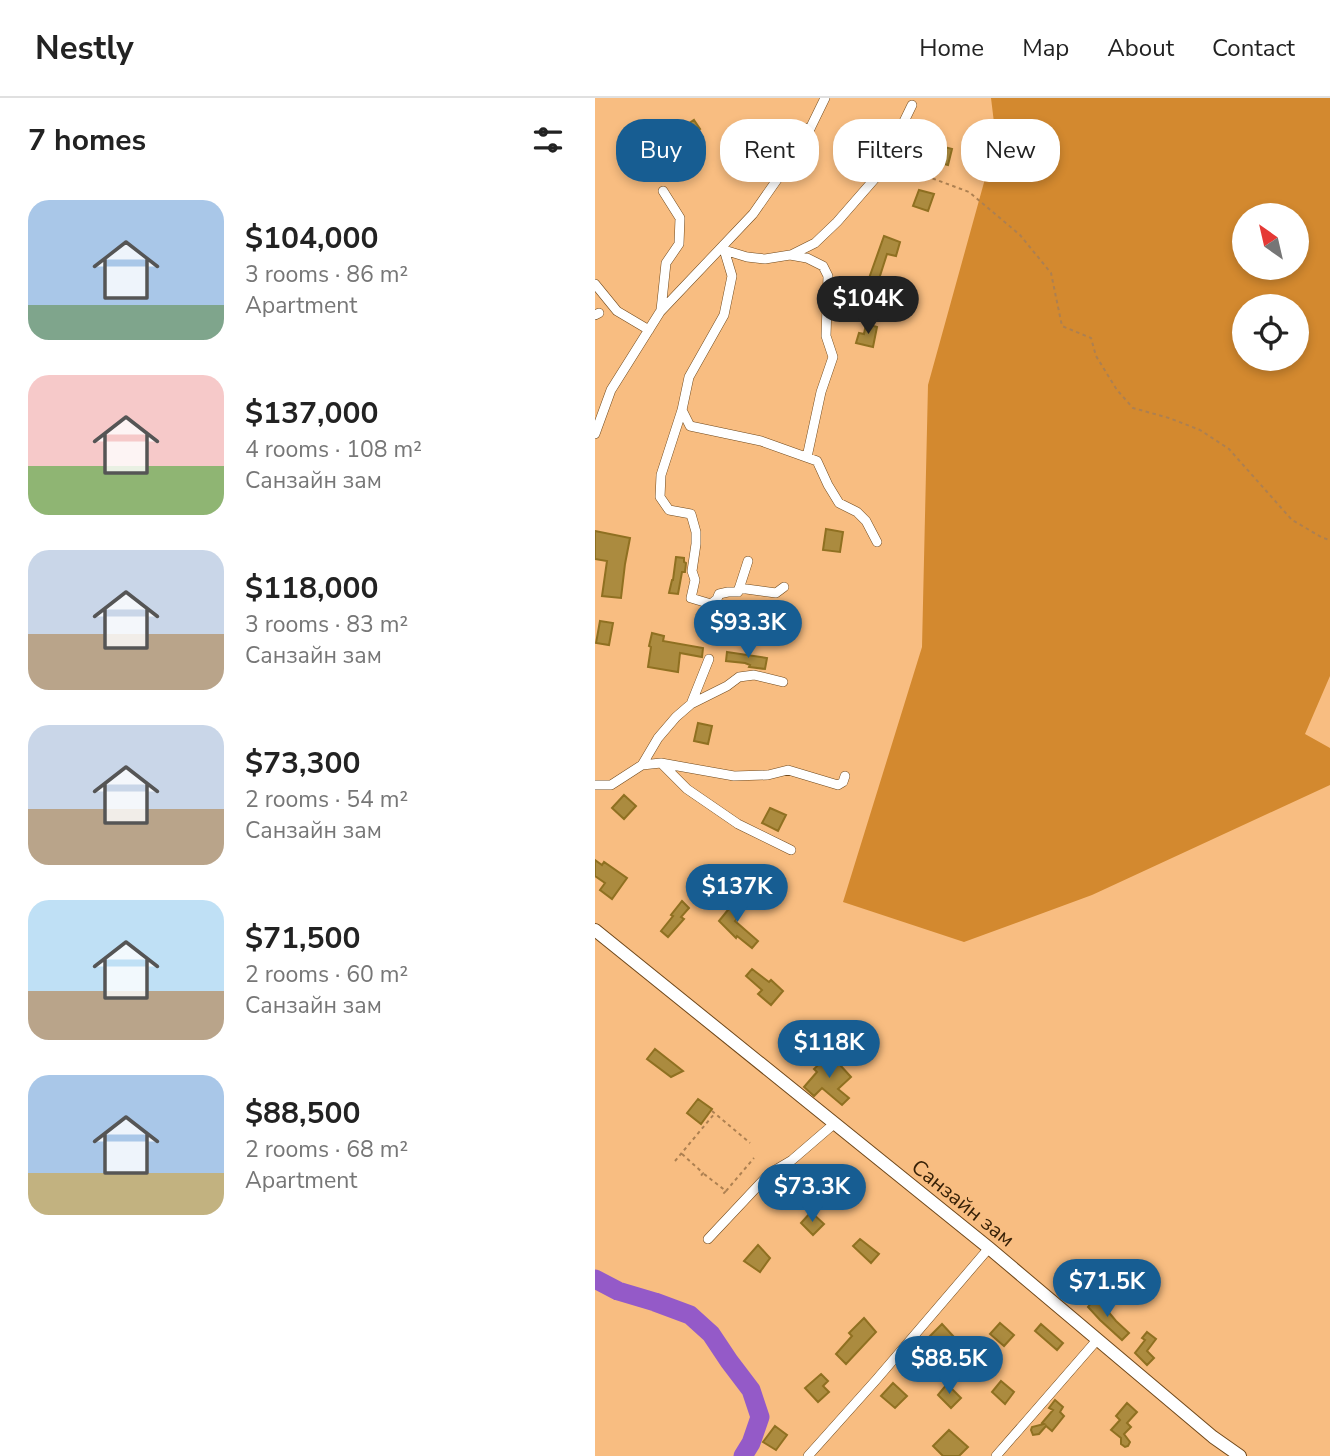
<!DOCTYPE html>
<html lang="en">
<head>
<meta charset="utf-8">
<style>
	body { margin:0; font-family:"Nunito Sans",sans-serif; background:#f6f6f6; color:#222; height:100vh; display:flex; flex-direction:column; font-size:26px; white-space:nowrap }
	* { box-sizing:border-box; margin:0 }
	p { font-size:23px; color:#767676 }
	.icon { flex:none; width:38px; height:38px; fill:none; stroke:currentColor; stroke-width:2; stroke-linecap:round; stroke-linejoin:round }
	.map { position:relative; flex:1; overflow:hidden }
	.details { display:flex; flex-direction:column; background:#fff; width:595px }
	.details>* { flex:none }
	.hud { position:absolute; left:21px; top:21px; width:609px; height:63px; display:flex; gap:14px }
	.needle { width:46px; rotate:326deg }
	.fabs { position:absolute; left:637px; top:105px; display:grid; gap:14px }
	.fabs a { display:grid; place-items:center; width:77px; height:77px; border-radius:50%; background:#fff; box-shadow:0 4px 10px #0003; font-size:35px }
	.price { position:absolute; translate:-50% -60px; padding:0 16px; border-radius:24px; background:#175d92; color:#fff; font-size:23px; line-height:46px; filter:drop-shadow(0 2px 4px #0008) }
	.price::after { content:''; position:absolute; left:50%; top:42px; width:21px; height:16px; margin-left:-10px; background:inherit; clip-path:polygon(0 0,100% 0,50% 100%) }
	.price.current { background:#222; color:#fff }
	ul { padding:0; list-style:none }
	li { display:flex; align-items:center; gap:21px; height:175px; padding:0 28px }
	li span { display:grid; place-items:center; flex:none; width:196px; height:140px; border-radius:21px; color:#555 }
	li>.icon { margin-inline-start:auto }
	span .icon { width:84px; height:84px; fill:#fffc; stroke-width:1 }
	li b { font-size:30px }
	h2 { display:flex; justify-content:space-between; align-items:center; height:84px; padding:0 28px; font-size:30px }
	.tag { padding:0 24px; border-radius:28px; background:#fff; box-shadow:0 4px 10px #0003; font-size:24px; line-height:63px }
	.tag.current { background:#175d92; color:#fff }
	header { display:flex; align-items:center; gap:42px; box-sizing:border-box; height:98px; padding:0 35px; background:#fff; border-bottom:2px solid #e0e0e0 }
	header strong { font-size:33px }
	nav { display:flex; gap:38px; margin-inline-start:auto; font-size:24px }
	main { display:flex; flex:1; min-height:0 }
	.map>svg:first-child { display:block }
</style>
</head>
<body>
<header>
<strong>Nestly</strong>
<nav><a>Home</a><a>Map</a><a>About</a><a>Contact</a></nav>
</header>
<main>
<section class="details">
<h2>7 homes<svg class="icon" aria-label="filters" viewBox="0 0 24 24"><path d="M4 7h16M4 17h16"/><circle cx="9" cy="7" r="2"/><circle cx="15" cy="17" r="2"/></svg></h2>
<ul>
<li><span style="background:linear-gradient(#a9c7e8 75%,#7fa58c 0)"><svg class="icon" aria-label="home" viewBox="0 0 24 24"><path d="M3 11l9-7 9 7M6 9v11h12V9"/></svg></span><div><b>$104,000</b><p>3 rooms · 86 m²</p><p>Apartment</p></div></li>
<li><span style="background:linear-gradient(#f6c9c9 65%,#8fb573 0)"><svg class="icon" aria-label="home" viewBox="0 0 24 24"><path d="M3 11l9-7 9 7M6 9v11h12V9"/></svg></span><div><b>$137,000</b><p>4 rooms · 108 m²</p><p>Санзайн зам</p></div></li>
<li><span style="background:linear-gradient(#c9d6e8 60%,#b9a48a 0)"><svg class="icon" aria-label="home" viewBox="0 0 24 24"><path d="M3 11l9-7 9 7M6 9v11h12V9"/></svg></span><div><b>$118,000</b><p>3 rooms · 83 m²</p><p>Санзайн зам</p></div></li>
<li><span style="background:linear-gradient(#c9d6e8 60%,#b9a48a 0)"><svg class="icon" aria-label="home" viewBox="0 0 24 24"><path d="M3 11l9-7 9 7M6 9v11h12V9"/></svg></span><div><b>$73,300</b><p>2 rooms · 54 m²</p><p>Санзайн зам</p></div></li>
<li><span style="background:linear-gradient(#bfe0f5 65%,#b9a48a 0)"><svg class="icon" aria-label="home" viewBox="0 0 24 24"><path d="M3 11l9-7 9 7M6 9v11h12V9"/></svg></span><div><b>$71,500</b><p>2 rooms · 60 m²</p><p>Санзайн зам</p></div></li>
<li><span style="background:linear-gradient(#a9c7e8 70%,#c2b280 0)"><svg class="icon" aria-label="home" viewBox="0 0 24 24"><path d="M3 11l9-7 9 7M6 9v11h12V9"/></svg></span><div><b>$88,500</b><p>2 rooms · 68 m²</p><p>Apartment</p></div></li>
</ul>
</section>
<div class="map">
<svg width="735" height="1358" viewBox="0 0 735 1358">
	<rect width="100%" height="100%" fill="#f8bd81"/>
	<!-- forest -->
	<path fill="#d3892f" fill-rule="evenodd" d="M396,0H735V578L710,636L735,650V687L497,797L369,844L248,804L327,549L333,287L401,41ZM649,117H702V170H649ZM649,208H702V261H649Z"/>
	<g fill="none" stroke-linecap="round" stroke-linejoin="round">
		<!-- river -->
		<path stroke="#945ac8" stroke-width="19" d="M0,1181L23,1193L60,1204L95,1217L116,1236L134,1263L156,1292L165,1319L156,1345L148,1358"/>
	</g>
	<!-- building -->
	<path fill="#ab8b3f" stroke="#8f7021" stroke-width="2" d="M99,22L105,31L92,39L91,37L81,44L76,37Z
		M341,47L357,51L353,67L341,64L342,59L338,57Z
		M324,92L339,96L333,113L318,108Z
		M289,138L305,144L301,158L292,156L284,181L308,191L301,205L280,190L276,203L267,200Z
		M271,226L282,229L278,249L261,245L264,235L269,236Z
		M231,431L248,434L245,454L228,452Z
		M0,433L35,440L30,466L26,500L7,498L12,463L0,461Z
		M81,459L89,460V464L91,465L90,474H87L83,496L74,495L77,482H78Z
		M5,523L18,525L14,547L1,545Z
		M57,535L69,538L68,543L108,550L107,559L85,555L83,574L53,569L56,549L54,548Z
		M132,554L172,560L170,571L154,569L155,567L150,565L131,563Z
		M103,625L117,628L113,646L99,643Z
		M29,697L41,708L29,721L17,710Z
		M175,710L191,717L183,733L167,725Z
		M0,762L7,767L9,764L32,780L17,801L5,792L10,785L0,778Z
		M141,802L150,810L140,823L163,843L157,850L142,838L141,840L124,823Z
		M87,803L94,810L86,819L89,821L73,839L66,833L78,818L76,817Z
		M157,871L174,884L176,882L188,893L176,907L163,896L167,892L151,878Z
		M60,951L88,973L76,979L52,961Z
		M235,956L256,979L243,991L254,1000L247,1007L227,990L219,998L209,989L222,974L219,971Z
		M103,1001L117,1011L106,1026L92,1015Z
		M210,1071L223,1084L212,1096L198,1084Z
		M216,1114L229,1126L218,1137L206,1125Z
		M265,1141L284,1156L276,1165L258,1148Z
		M163,1147L175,1160L165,1174L149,1163Z
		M501,1199L521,1223L534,1235L527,1242L505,1222L493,1209Z
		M269,1220L281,1234L251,1266L241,1256L257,1238L254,1235Z
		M405,1225L419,1237L409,1248L395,1236Z
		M347,1226L359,1239L347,1250L335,1238Z
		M446,1226L468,1245L462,1252L440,1233Z
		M552,1234L561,1241L552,1253L559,1260L552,1267L540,1255L550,1242L547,1240Z
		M377,1257L391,1269L381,1280L367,1268Z
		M226,1276L233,1283L228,1288L234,1294L223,1304L210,1290Z
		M406,1283L419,1294L410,1306L397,1294Z
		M298,1285L312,1298L300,1310L286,1298Z
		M352,1286L366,1300L356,1310L343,1297Z
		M460,1302L468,1309L465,1314L469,1318L457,1333L451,1328L444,1336L438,1337L436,1332L437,1329L449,1326L447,1325L458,1312L454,1310Z
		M532,1305L542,1314L532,1325L536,1329L529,1336L535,1344L533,1348L530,1349L526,1346V1340L516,1332L525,1322L521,1318Z
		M180,1328L192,1337L181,1352L168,1344Z
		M354,1332L373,1349L364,1358H348L338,1348Z"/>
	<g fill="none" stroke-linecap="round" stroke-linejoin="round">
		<defs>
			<path id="minor" d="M136,53L216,29
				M128,148L137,178L129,217L94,279L87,312L95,328L166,343L222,363L233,387L244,405L262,414L271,423L282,444
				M129,152L152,159L170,161L195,157L212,160L228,168L233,178L231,238L238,259L226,294L212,359
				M196,157L220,145L242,124L283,77L317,7
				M0,186L22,213L54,232
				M66,212L71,165L84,146L85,120L68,93
				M0,217L4,215
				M87,312L66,377L65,399L74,412L96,416L101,434V446L97,473L100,482L96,500L116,506L122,501L124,496L133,494H143L153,463
				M0,336L16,292L65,214L158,116L209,43L230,0
				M144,490L181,495L189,489
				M96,606L114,561
				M67,666L92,691L143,726L196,752
				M47,667L63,640L81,619L96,606L132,588L144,579L159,577L188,584
				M0,687H16L47,667L66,665L139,678L173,677L193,672L243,687L248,684L250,678
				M113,1141L175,1075L197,1062L240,1025
				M213,1358L281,1282L394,1150
				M401,1358L502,1242"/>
			<path id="secondary" d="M0,832L394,1150L618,1339L645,1358"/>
		</defs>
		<!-- minor casing -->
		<use href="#minor" stroke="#70481a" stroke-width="10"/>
		<!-- secondary casing -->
		<use href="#secondary" stroke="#70481a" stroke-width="14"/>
		<!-- path -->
		<path stroke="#ad8051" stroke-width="2" stroke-dasharray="3.5 3.5" stroke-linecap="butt" d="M300,67L302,72L331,78L374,94L425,137L456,175L467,228L496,240L501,258L522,292L538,310L574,320L605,332L634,351L697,422L728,440L735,442
			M117,1013L155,1045
			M87,1056L108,1075L105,1079
			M80,1063L120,1015
			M109,1076L131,1093L128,1096
			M131,1093L159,1060"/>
		<!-- minor -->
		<use href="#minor" stroke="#fff" stroke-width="9"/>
		<!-- secondary -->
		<use href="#secondary" stroke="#fff" stroke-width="12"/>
	</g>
	<g text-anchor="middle" stroke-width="5" stroke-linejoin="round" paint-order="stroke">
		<!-- street labels -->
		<g font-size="21" fill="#372107" stroke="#f8bd81">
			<text transform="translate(368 1105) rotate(39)" y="7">Санзайн зам</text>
		</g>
	</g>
</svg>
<div class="fabs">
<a><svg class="needle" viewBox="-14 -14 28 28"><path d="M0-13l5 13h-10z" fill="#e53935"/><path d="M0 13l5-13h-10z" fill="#767676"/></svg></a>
<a><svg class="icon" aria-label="locate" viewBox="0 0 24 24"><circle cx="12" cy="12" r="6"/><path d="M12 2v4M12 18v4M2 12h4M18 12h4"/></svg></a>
</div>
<b class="price current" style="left:273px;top:238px">$104K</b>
<b class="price" style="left:153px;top:562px">$93.3K</b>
<b class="price" style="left:142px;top:826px">$137K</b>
<b class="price" style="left:234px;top:982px">$118K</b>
<b class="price" style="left:217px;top:1126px">$73.3K</b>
<b class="price" style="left:512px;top:1221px">$71.5K</b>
<b class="price" style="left:354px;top:1298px">$88.5K</b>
<div class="hud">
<a class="tag current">Buy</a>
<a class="tag">Rent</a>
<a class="tag">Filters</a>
<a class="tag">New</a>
</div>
</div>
</main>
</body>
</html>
